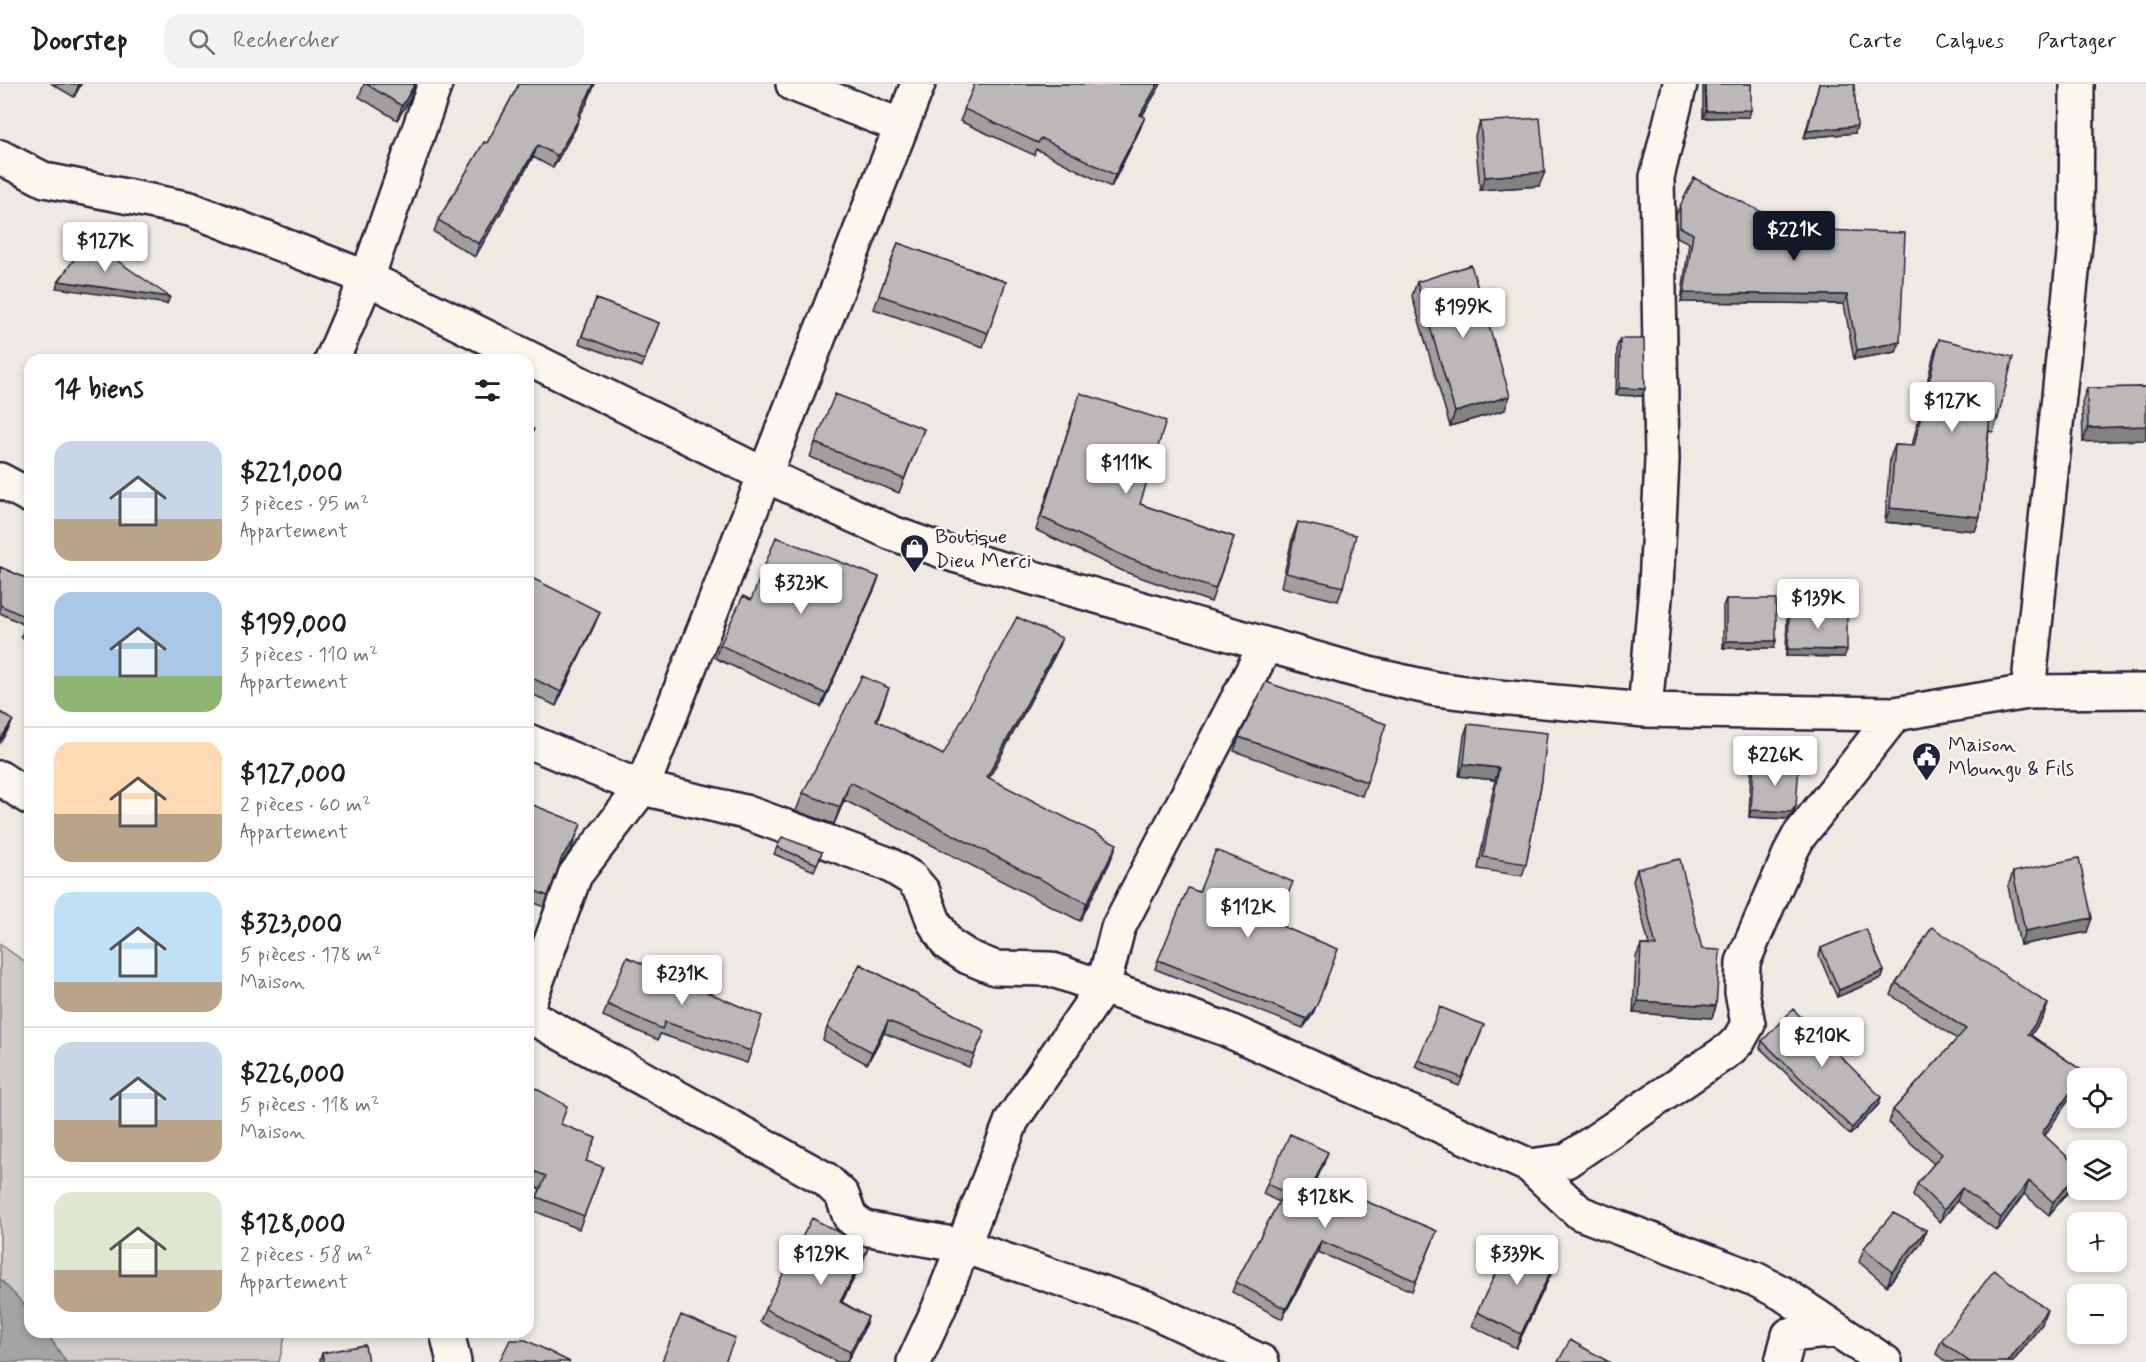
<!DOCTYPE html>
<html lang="fr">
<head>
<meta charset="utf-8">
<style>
	body { margin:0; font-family:Mynerve,sans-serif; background:#f2f2f2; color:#202124; height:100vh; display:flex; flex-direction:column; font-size:22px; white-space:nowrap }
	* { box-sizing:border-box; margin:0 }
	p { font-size:20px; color:#757577 }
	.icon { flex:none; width:33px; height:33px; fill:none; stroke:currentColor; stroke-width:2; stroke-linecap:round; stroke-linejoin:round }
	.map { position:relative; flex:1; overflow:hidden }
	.sheet { position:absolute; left:24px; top:270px; width:510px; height:984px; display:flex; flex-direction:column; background:#fff; border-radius:18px; box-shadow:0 3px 9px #0003 }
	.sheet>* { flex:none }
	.fabs { position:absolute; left:2067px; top:984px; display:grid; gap:12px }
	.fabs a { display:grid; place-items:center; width:60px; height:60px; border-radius:12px; background:#fff; box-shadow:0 3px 9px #0003; font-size:30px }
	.price { position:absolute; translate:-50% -51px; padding:0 14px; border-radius:6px; background:#fff; color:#222; font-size:20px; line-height:39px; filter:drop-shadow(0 2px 3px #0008) }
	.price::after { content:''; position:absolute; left:50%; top:36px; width:18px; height:14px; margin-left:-9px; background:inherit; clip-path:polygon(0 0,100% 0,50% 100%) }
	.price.active { background:#111827; color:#fff }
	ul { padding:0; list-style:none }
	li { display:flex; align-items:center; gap:18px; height:150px; padding:0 30px }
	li+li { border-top:2px solid #e0e0e0 }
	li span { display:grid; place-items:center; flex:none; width:168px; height:120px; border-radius:18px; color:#555 }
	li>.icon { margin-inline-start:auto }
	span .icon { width:72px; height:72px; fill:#fffc; stroke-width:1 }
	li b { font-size:26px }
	h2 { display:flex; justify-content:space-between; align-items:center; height:72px; padding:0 30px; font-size:26px }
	header { display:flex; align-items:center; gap:36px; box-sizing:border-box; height:84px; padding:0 30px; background:#fff; border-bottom:2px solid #e0e0e0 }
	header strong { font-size:28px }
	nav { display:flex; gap:33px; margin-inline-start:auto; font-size:21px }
	.search { width:420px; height:54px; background:#f2f2f2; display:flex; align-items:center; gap:15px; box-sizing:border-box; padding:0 21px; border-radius:18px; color:#757577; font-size:22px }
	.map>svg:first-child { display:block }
</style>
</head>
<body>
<header>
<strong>Doorstep</strong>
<div class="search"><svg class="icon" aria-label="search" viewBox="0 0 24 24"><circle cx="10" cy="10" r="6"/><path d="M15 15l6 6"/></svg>Rechercher</div>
<nav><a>Carte</a><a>Calques</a><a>Partager</a></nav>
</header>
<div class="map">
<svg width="2146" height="1278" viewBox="0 0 2146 1278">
	<rect width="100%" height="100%" fill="#eeeae2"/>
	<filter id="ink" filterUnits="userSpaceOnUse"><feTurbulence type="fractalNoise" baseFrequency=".0167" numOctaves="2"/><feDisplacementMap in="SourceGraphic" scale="12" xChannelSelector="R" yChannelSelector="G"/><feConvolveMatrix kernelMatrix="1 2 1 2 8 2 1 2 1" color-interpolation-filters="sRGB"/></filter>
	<g filter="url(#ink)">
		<!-- green -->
		<path fill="#d0cdc9" stroke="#797882" stroke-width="1.5" d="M0,860L30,882V1227L0,1195Z
			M46,1248H286L279,1278H66Z"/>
		<!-- water -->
		<path fill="#a6a3a7" stroke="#716f7c" stroke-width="1.5" d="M0,1195L30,1227V1248H46L66,1278H0Z"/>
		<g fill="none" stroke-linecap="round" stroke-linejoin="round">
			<defs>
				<path id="minor" d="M793,0L901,42
					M0,73L45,96L190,125L367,194L765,391L892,449L957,472L1369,590L1436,605L1498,613L1645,626L1695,627L1895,630L2028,608L2146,607
					M332,276L367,194L435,0
					M0,396L30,412
					M2028,608L2076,150L2077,0
					M1645,626L1656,503L1662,376L1657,93L1680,0
					M528,657L642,704L745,728L888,780L911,794L923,808L934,838L948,860L968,873L995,884L1050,885L1223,944L1530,1082L1566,1077L1730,965L1739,956L1748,940L1742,908L1743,878L1792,765L1799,752L1895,630
					M0,694L30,714
					M528,921L575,791L642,704L918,0
					M528,931L825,1095L842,1111L850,1133L864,1144L963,1162L1147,1224L1262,1278
					M1530,1082L1580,1129L1755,1195L1782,1209L1885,1278
					M447,1248L454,1278
					M914,1278L939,1224L1012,1036L1103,903L1118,844L1266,561
					M1782,1278L1789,1251L1837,1246"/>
			</defs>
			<!-- minor casing -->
			<use href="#minor" stroke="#22223b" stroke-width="38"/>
			<!-- minor -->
			<use href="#minor" stroke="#fbf7ec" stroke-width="33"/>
		</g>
		<!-- wall -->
		<path fill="#a29e9e" stroke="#22223b" stroke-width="1.5" d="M52,0H81L74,13Z
			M364,0H415L410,15L397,36L359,13Z
			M519,0H595L587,19L579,32L575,45L553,84L533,73L475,173L434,148L438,136L487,59Z
			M975,0H1161L1142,32L1140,45L1111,103L1036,65L1034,71L960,37Z
			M1703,0H1751L1749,33L1703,34Z
			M1819,0L1855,49L1804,54Z
			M1480,38L1539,102L1480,106L1475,52Z
			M1680,122L1796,145L1900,258L1896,268L1854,275L1844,220L1681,218L1689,159L1677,153L1676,131Z
			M898,159L1006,198L983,263L874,225Z
			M1417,198L1505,326L1450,342L1412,212Z
			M596,215L659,239L642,283L579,259Z
			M1620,255L1642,312L1616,311L1617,262Z
			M1939,255L1998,334L1993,348L1989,347L1980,433L1975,447L1885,438L1890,374L1895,361L1912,362L1934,269Z
			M2146,303L2083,358L2082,318L2087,304Z
			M1080,309L1140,420L1234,453L1211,518L1125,488L1036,446Z
			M924,345L899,409L810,373L815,359Z
			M1298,438L1343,503L1338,517L1281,503L1293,451Z
			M0,483L30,496V557L21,553L25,541L0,529Z
			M879,493L874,506L821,623L715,574L720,561L751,516Z
			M528,503L600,528L594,542L556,622L528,608Z
			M1726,515L1774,564H1723V522Z
			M1789,526L1844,573L1786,572L1787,533Z
			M1062,554L1055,571L989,694L1110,778L1080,837L844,716L834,740L796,727L803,709L889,604L877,637L943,671Z
			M1468,640L1542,696L1526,780L1522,792L1478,785L1495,696L1459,692L1464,652Z
			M1239,653L1367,698L1362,712L1234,667Z
			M1754,678L1793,729L1788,735L1749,733L1751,685Z
			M528,719L571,766L558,784L544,823L528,816Z
			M777,763L822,768L814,787L774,770Z
			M1637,785L1716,922L1712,934L1633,929L1636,873L1641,861H1649L1633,797Z
			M2013,788L2087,848L2020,861L2008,802Z
			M1276,840L1313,930L1303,944L1155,885L1158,876Z
			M1821,864L1884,887L1882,894L1837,913L1819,872Z
			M627,873L751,967L747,979L660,950L658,956L603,932Z
			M860,880L985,947L969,983L884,949L867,980L823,956L827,944Z
			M1896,899L2048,920L2043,933L2031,951L2084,988L2082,994H2078L2045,1052L2078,1083V1094L2076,1098L2049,1131L2024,1110L1997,1147L1957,1117L1940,1138L1913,1112L1917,1100L1934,1080L1889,1039L1893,1026L1957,955L1891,911Z
			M1481,949L1459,1002L1415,983L1418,976Z
			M1762,957L1879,1020L1850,1051L1760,964Z
			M528,1000L561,1040L587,1077L598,1096L579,1145L532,1126L540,1105L528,1100Z
			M1324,1079L1316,1096L1433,1157L1412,1207L1318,1168L1282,1235L1232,1208L1236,1198L1279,1118L1263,1110L1267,1100Z
			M1926,1146L1921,1160L1887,1202L1859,1178L1864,1164Z
			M863,1177L842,1218L868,1233L863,1247L847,1278H837L760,1238L765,1225Z
			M1551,1190L1516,1264L1472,1242L1477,1228Z
			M2042,1240L2013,1278H1946L1936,1270L1941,1257Z
			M322,1269L368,1278H320V1276Z"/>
		<!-- shaded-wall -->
		<path fill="#848181" stroke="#22223b" stroke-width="1.5" d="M79,0H81L74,13Z
			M594,0L587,19L573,44L578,31Z
			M1158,0H1161L1136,42L1140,31Z
			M415,1L410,15L397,36L402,22Z
			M1751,26L1749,33L1703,34L1706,27Z
			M580,33L575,45L553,84L557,72Z
			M1145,33L1140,45L1111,103L1115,91Z
			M1857,42L1855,49L1804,54L1807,47Z
			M538,61L533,73L475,173L479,160Z
			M1545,88L1539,102L1480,106L1485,93Z
			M59,197L170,213L167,220L56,204Z
			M1684,209L1847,211L1844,220L1681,218Z
			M1900,258L1896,268L1854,275L1857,266Z
			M1619,304L1645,305L1642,312L1616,311Z
			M1510,312L1505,326L1450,342L1455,328Z
			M2146,342V356L2083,358L2088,344Z
			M1890,424L1980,433L1975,447L1885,438Z
			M879,493L874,506L821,623L826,610Z
			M600,528L594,542L556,622L561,608Z
			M1062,554L1055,571L980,711L987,693Z
			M1726,557H1776L1774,564H1723Z
			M1788,565L1847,566L1844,573L1786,572Z
			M13,636L10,643L0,659V656Z
			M1464,680L1499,684L1495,696L1459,692Z
			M850,698L844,716L834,740L840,723Z
			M1796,722L1793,729L1788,735L1749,733L1751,726Z
			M581,740L571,766L558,784L562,773Z
			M1117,760L1110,778L1080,837L1087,819Z
			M2092,834L2087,848L2020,861L2025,847Z
			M1338,865L1313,930L1303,944L1307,935Z
			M1884,887L1882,894L1837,913L1839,906Z
			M1638,917L1716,922L1712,934L1633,929Z
			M2048,920L2043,933L2024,962L2028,950Z
			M888,937L884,949L867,980L872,968Z
			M2078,997V1003L2037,1062L2042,1049Z
			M1881,1013L1879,1020L1850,1051L1852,1044Z
			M1328,1068L1324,1079L1312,1106L1315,1096Z
			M2078,1089V1094L2076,1098L2049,1131L2053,1118Z
			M2029,1097L2024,1110L1997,1147L2001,1134Z
			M1962,1104L1957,1117L1940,1138L1944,1126Z
			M1926,1146L1921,1160L1887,1202L1892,1188Z
			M1321,1157L1318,1168L1282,1235L1286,1225Z
			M868,1164L863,1177L835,1231L840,1218Z
			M1556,1176L1551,1190L1516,1264L1521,1250Z
			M2047,1226L2042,1240L2013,1278H2008Z
			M868,1233L863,1247L847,1278L850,1268Z"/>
		<!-- building -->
		<path fill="#bcb8b8" stroke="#22223b" stroke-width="1.5" d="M366,0H415L402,22Z
			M519,0H594L578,31L580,33L557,72L538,61L479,160L438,136L484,58L487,59Z
			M975,0H1158L1140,31L1145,33L1115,91L1041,54L1038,59L964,25Z
			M1705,0H1751V26L1706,27Z
			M1819,0H1854L1857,42L1807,47Z
			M1540,34L1545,88L1485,93L1480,38Z
			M1694,94L1796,145L1905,149L1900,258L1857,266L1847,211L1684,209L1693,150L1680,143V122Z
			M87,156L170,213L59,197Z
			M898,159L1006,198L988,249L879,211Z
			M1471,181L1510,312L1455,328L1417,198Z
			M596,215L659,239L644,276L582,252Z
			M1620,255H1644L1645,305L1619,304Z
			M1939,255L2013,273L1998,334L1990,332L1980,433L1890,424L1895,361L1914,362Z
			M2146,303V342L2088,344L2087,304Z
			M1080,309L1166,337L1140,420L1234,453L1215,505L1130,475L1041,433Z
			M835,310L924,345L904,395L815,359Z
			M528,343L534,345L528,364Z
			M1298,438L1356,451L1343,503L1286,489Z
			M776,453L879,493L826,610L720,561L743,512L751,516Z
			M0,483L30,496V548L23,545L28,534L0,521Z
			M532,494L600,528L561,608L528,592V503Z
			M1726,515H1776V557H1726Z
			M1789,526H1847V566L1788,565Z
			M1017,533L1062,554L987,693L1117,760L1087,819L850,698L840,723L803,709L862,592L889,604L876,636L943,671Z
			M1266,598L1386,640L1367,698L1239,653Z
			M0,628L13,636L0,656Z
			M1468,640L1547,649L1542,696L1526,780L1483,773L1499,684L1464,680Z
			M1754,678L1799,680L1796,722L1791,728L1751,726Z
			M528,719L581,740L575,755L562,773L548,812L528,804Z
			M782,753L822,768L817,780L777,763Z
			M1216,766L1293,798L1276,840L1338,865L1317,921L1307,935L1158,876L1188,804L1199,808Z
			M2079,774L2092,834L2025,847L2013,788Z
			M1680,775L1702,865L1720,866L1716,922L1638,917L1641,861L1656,862L1637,785Z
			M1932,843L2048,920L2028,950L2084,988L2079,994H2078V997L2042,1049L2078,1083V1089L2053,1118L2029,1097L2001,1134L1962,1104L1944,1126L1917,1100L1942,1070L1893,1026L1966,945L1896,899Z
			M1866,845L1884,887L1839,906L1821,864Z
			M627,873L762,932L751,967L665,938L662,945L607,920Z
			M860,880L985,947L974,971L888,937L872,968L827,944Z
			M1440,923L1484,941L1462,994L1418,976Z
			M1793,925L1881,1013L1852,1044L1762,957Z
			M528,1000L567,1022L561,1040L596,1054L586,1077L603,1083L584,1132L537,1113L546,1092L528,1085Z
			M1290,1050L1328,1068L1315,1096L1437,1147L1416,1197L1321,1157L1286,1225L1236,1198L1284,1108L1267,1100Z
			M1893,1129L1926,1146L1892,1188L1864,1164Z
			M812,1134L868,1164L840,1218L868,1233L850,1268L765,1225Z
			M1512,1155L1556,1176L1521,1250L1477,1228Z
			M1994,1186L2047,1226L2008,1278H1970L1941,1257Z
			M681,1231L735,1254L725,1278L662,1277Z
			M510,1256H526L570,1278H499Z
			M1570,1256L1609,1278H1558Z
			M365,1261L368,1278H324L322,1269Z"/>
	</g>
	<!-- icons -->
	<defs>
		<symbol id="shop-pin" viewBox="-11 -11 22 30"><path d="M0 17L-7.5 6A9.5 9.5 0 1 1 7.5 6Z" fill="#22223b" stroke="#fbf7ec"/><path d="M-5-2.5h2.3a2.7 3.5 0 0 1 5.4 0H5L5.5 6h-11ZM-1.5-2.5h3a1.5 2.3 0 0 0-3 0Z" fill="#fff"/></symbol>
		<symbol id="civic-pin" viewBox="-11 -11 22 30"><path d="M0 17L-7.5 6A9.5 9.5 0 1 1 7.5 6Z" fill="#22223b" stroke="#fbf7ec"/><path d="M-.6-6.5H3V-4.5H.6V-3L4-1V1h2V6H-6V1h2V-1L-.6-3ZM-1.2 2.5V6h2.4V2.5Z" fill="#fff"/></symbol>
	</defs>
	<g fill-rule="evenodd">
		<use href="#shop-pin" x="898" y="448" width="33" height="45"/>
		<use href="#civic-pin" x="1910" y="656" width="33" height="45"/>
	</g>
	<g text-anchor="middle" stroke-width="5" stroke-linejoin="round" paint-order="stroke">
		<!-- poi labels -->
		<g font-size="21" fill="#22223b" stroke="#fbf7ec" text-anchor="start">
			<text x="935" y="459">Boutique<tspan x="935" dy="24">Dieu Merci</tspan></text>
			<text x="1948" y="667">Maison<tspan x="1948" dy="24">Mbungu &amp; Fils</tspan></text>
		</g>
	</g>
</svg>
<div class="fabs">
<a><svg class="icon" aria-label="locate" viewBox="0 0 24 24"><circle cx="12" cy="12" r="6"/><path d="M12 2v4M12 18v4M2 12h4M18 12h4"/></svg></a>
<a><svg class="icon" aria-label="layers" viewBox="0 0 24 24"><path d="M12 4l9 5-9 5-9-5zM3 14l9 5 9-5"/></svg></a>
<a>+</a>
<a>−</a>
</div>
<b class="price active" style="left:1794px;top:178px">$221K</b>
<b class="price" style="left:105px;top:189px">$127K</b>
<b class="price" style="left:1463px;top:255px">$199K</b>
<b class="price" style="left:1952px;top:349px">$127K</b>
<b class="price" style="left:1126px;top:411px">$111K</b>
<b class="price" style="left:801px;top:531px">$323K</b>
<b class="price" style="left:1818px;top:546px">$139K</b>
<b class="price" style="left:1775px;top:703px">$226K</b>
<b class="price" style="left:1248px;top:855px">$112K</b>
<b class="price" style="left:682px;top:922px">$231K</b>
<b class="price" style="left:1822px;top:984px">$210K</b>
<b class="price" style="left:1325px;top:1145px">$128K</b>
<b class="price" style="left:821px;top:1202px">$129K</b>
<b class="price" style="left:1517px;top:1202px">$339K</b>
<section class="sheet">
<h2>14 biens<svg class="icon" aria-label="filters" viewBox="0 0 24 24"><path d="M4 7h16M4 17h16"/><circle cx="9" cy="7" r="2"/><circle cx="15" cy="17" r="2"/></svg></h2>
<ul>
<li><span style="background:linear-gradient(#c9d6e8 65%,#b9a48a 0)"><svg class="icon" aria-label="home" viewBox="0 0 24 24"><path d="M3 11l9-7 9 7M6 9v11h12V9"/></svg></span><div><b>$221,000</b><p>3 pièces · 95 m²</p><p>Appartement</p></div></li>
<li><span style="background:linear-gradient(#a9c7e8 70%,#8fb573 0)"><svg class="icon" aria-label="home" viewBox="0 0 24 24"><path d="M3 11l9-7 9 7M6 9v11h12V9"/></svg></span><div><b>$199,000</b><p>3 pièces · 110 m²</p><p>Appartement</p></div></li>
<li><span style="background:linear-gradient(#ffd9b3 60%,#b9a48a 0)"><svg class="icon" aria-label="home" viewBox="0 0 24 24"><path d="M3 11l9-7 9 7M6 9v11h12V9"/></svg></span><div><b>$127,000</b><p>2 pièces · 60 m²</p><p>Appartement</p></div></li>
<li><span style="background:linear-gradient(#bfe0f5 75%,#b9a48a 0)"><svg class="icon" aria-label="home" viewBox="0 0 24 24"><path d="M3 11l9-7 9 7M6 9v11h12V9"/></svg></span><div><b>$323,000</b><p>5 pièces · 178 m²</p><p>Maison</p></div></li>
<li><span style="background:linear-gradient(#c9d6e8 65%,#b9a48a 0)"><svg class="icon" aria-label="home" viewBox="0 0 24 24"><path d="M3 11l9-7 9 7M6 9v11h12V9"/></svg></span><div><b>$226,000</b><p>5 pièces · 118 m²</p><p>Maison</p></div></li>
<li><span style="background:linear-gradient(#dfe7d0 65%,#b9a48a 0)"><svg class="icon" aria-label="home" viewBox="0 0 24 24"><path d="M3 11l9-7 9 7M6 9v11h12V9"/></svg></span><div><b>$128,000</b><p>2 pièces · 58 m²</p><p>Appartement</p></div></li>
</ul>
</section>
</div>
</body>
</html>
